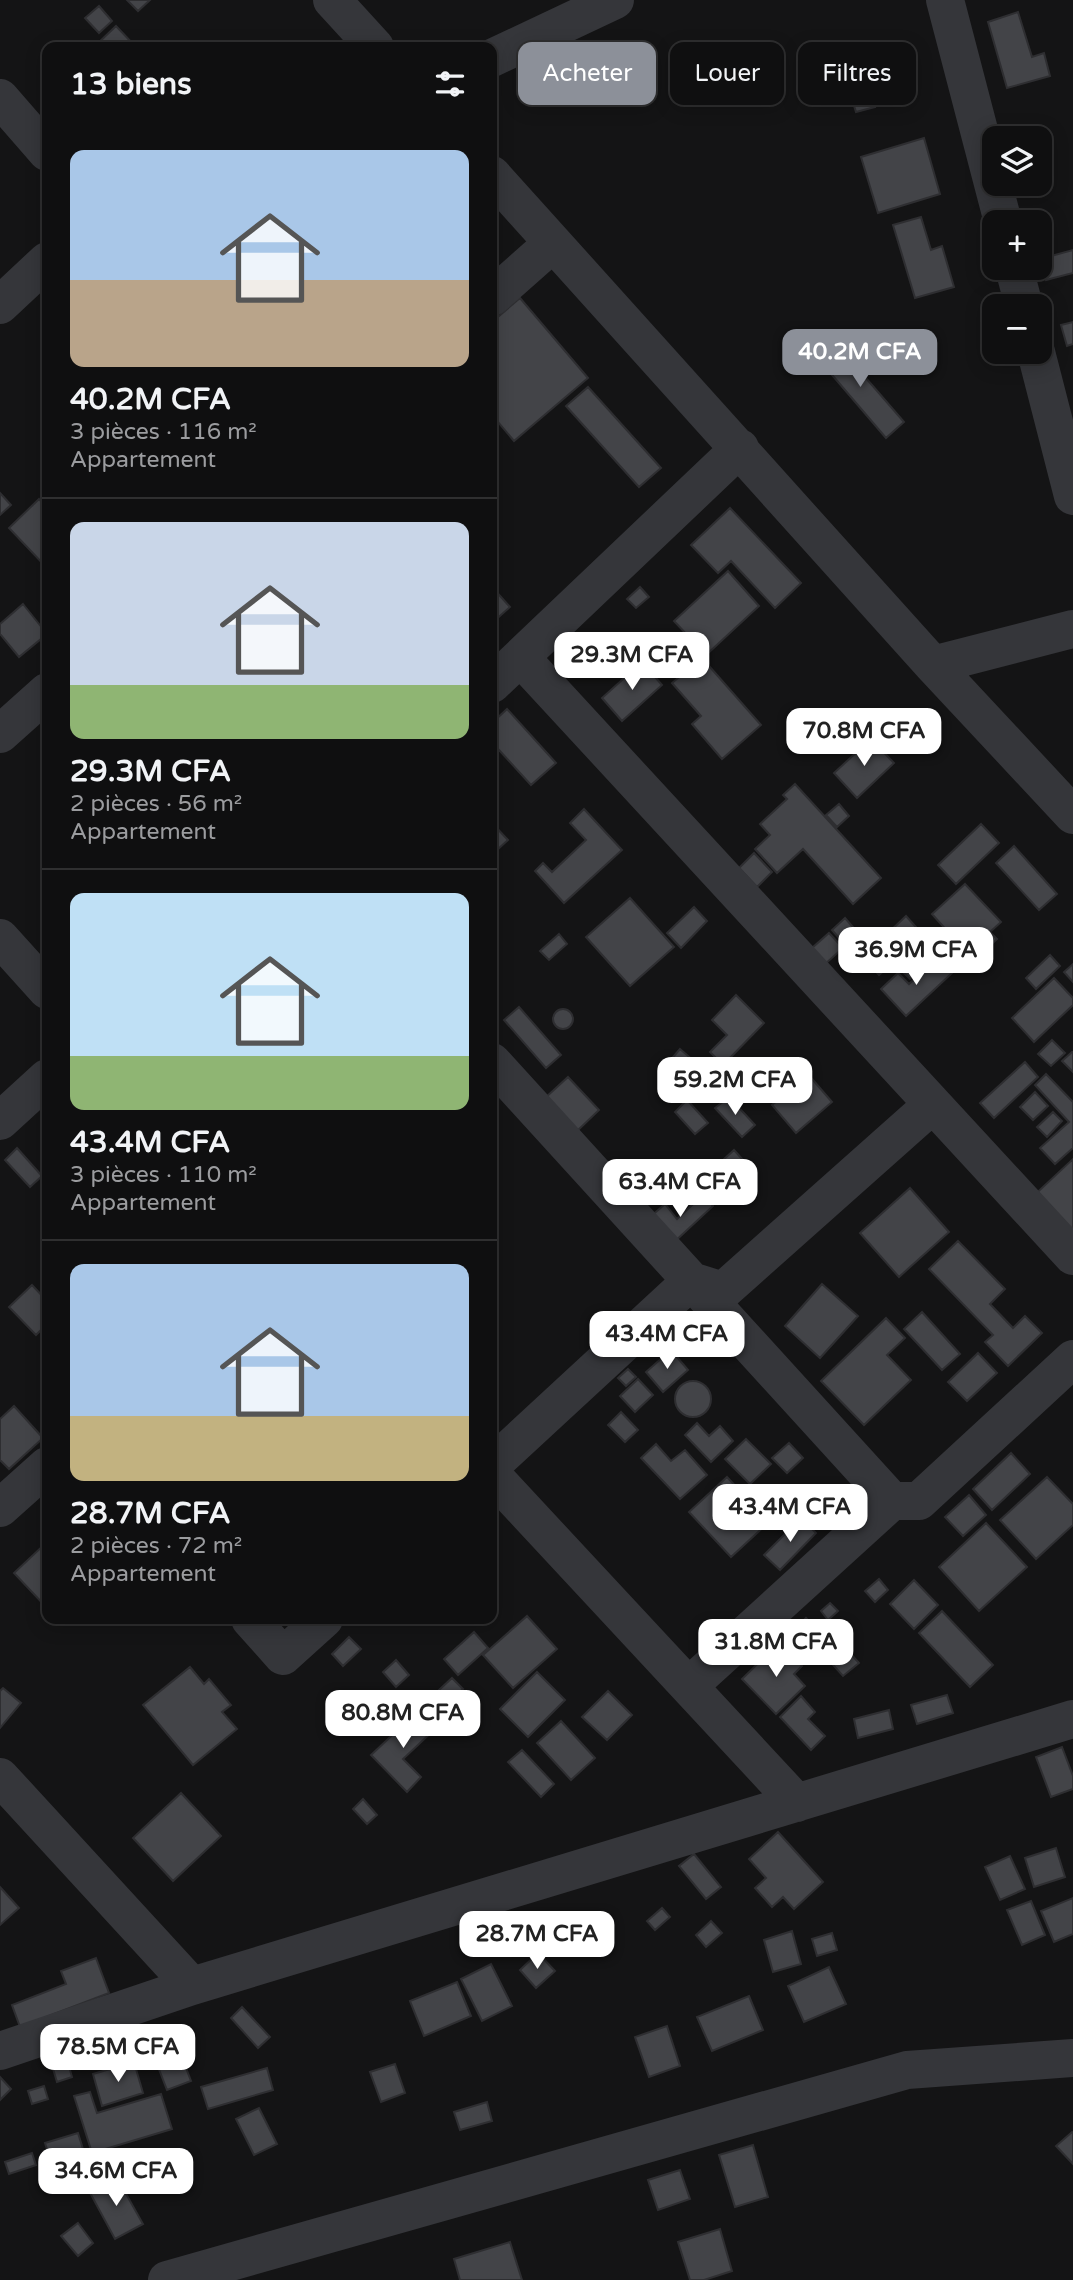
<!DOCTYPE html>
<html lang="fr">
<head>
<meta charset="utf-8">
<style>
	body { margin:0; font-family:"Varela Round",sans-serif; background:#181819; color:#f1f3f6; height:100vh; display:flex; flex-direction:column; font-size:26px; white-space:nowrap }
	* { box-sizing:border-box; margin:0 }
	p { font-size:23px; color:#9b9c9f }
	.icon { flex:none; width:38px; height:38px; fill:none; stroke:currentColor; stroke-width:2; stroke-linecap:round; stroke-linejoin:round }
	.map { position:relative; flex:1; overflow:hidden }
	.drawer { position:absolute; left:42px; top:42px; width:455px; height:1582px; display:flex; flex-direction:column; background:#0f0f10; border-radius:14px; box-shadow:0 4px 18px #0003,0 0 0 2px #2f2f30 }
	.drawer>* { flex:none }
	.hud { position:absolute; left:518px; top:42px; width:450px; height:63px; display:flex; gap:14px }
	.fabs { position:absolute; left:982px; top:126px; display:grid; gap:14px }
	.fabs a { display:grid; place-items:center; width:70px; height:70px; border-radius:14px; background:#0f0f10; box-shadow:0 4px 18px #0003,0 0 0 2px #2f2f30; font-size:35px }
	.price { position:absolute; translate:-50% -60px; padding:0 16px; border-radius:14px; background:#fff; color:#222; font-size:23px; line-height:46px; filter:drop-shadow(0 2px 4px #0008) }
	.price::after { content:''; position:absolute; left:50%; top:42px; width:21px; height:16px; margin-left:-10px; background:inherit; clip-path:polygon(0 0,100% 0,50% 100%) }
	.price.current { background:#8c9099; color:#fff }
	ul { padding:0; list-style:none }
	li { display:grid; align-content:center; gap:14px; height:371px; padding:0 28px }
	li+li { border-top:2px solid #2f2f30 }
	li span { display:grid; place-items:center; height:217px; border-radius:14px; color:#555 }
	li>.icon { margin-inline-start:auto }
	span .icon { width:126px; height:126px; fill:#fffc; stroke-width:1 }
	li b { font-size:30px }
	h2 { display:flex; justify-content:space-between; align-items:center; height:84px; padding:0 28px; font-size:30px }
	.chip { padding:0 24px; border-radius:14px; background:#0f0f10; box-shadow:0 4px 18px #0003,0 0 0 2px #2f2f30; font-size:24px; line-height:63px }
	.chip.current { background:#8c9099; color:#fff }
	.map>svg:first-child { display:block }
</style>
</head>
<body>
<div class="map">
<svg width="1073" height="2280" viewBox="0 0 1073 2280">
	<rect width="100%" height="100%" fill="#141415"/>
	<!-- building -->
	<path fill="#434448" stroke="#2e2e31" stroke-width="2" d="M127,0H150L138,11Z
		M99,6L112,21L99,33L85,18Z
		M1018,12L1032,57L1044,53L1050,76L1007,88L988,22Z
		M116,26L136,47H94Z
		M849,52L858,81L840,86L831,58Z
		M869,87L875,107L856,112L850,93Z
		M924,138L940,194L878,213L861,157Z
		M921,217L931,250L942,246L954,287L915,298L893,225Z
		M1073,250V273L1046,280L1040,259Z
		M520,298L588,378L514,441L492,415V322Z
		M1073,322V344L1067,346L1061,325Z
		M833,340L904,422L886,438L815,355Z
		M588,387L661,468L639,487L566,406Z
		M0,493L11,505L0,515Z
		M39,499L47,508V568L9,528Z
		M730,508L801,583L775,608L731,561L718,573L691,545Z
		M728,571L759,606L706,655L674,621Z
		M640,587L649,597L636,608L627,599Z
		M493,588L510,607L492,623V589Z
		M23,604L47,634L19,657L0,634V624Z
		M702,658L761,725L722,759L692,724L701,716L672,683Z
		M642,662L662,685L622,721L602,698Z
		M507,709L556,763L531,785L499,750L492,757V723Z
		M871,739L894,763L857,798L834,773Z
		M795,784L881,878L853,904L803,849L777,873L755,849L770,835L760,824L787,799L783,795Z
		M839,804L849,816L837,827L826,815Z
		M584,809L622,850L564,903L535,871L543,863L552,872L586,840L570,823Z
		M492,823L508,840L497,850L492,844Z
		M981,824L999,843L956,884L938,865Z
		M1014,846L1057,894L1039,910L996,863Z
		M754,853L772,872L757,887L739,868Z
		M965,884L1001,922L990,932L997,939L974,961L932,914Z
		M630,898L674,947L630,986L586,937Z
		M694,907L707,921L681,948L667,933Z
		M906,916L923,935L879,975L863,957Z
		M845,918L859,934L846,946L832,930Z
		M829,933L843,948L814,974L812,948Z
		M559,934L567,944L549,960L540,951Z
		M927,944L937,955L910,979L900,969Z
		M1050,955L1060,966L1036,989L1026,978Z
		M937,958L952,973L906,1016L881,989L898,973L909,984Z
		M1073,964V982L1064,972Z
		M1054,978L1073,998V1005L1034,1042L1012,1018Z
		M736,995L764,1023L723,1065L710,1052L727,1035L712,1020Z
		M519,1007L561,1055L546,1068L504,1020Z
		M553 1019a10 10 0 1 1 20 0a10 10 0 1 1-20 0Z
		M1052,1040L1065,1053L1051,1066L1038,1054Z
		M680,1049L694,1061L676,1082L662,1070Z
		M1072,1052H1073V1072L1062,1061Z
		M718,1061L732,1075L707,1098L693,1083Z
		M1025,1062L1038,1077L994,1118L980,1103Z
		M800,1065L832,1102L796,1133L772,1105L783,1096L775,1087Z
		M1046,1074L1073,1102V1148L1055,1164L1040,1148L1069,1122L1035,1085Z
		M568,1077L599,1110L576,1132L545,1098Z
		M1035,1092L1048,1106L1033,1120L1020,1107Z
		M729,1097L755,1125L742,1137L715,1108Z
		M687,1100L708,1123L695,1134L675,1112Z
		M1053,1112L1062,1121L1047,1137L1037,1127Z
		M17,1148L42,1176L30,1187L5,1160Z
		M734,1150L753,1171L718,1204L698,1183Z
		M1073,1159V1249L1028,1201Z
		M910,1188L949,1232L899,1277L860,1233Z
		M703,1195L713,1206L672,1244L649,1218L665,1204L677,1219Z
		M958,1241L1005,1289L990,1304L1013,1328L1025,1316L1042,1333L1008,1366L985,1342L993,1335L929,1269Z
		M822,1284L858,1316L820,1358L785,1326Z
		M32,1285L47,1301V1324L36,1335L9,1307Z
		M922,1312L960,1354L942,1370L904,1329Z
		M886,1318L905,1338L887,1355L911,1380L864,1425L821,1381Z
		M671,1350L688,1370L663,1392L646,1372Z
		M978,1353L997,1373L967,1401L948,1382Z
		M628,1369L636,1377L626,1386L618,1378Z
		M638,1379L653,1395L635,1412L620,1396Z
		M675 1399a18 18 0 1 1 36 0a18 18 0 1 1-36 0Z
		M14,1406L43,1438L9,1469L0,1460V1419Z
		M621,1412L638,1430L625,1442L608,1425Z
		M697,1423L709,1436L720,1426L733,1441L711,1462L685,1435Z
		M746,1439L771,1464L750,1484L725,1459Z
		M789,1443L803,1458L787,1473L772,1458Z
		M656,1444L671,1461L685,1450L707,1475L680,1499L641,1458Z
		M1011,1453L1030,1474L992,1510L973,1489Z
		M727,1477L769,1522L731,1557L689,1512Z
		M1047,1477L1073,1504V1525L1036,1559L1000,1520Z
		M969,1495L986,1515L963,1536L945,1517Z
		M801,1518L816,1533L780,1570L764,1555Z
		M986,1523L1027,1567L979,1611L939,1567Z
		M47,1542V1608L14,1573Z
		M879,1579L888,1590L875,1602L865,1591Z
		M914,1580L938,1605L914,1629L890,1604Z
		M830,1603L838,1611L828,1620L821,1611Z
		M942,1611L993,1665L970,1687L919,1633Z
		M527,1616L557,1649L513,1688L483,1655Z
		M806,1618L820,1632L805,1647L791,1633Z
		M830,1631L859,1663L843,1676L815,1645Z
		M474,1632L488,1648L458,1675L444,1659Z
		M349,1637L361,1649L343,1666L332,1654Z
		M779,1643L802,1666L794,1674L805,1686L776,1714L742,1679Z
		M396,1660L409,1675L396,1687L383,1672Z
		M190,1667L204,1684L209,1679L231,1705L222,1712L237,1729L193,1765L143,1705Z
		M537,1672L565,1700L528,1737L500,1709Z
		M452,1678L463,1689L436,1713L426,1702Z
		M3,1688L21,1703L0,1728V1691Z
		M608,1691L632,1715L607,1740L582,1717Z
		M947,1695L953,1713L917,1724L911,1705Z
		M801,1696L815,1712L808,1719L825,1736L811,1750L780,1717Z
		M376,1698L388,1710L399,1700L408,1709L385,1731L365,1710Z
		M889,1710L893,1729L858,1738L854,1719Z
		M418,1711L435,1729L403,1759L421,1777L407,1792L371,1755Z
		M561,1721L595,1758L571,1780L537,1743Z
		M1062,1747L1073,1776V1789L1051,1797L1036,1757Z
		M522,1750L554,1784L541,1797L508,1762Z
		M181,1793L221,1836L173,1881L133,1838Z
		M363,1799L377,1815L367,1824L353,1809Z
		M778,1832L823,1882L794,1909L783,1897L772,1907L755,1888L766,1878L749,1859Z
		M1056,1848L1065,1877L1034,1887L1025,1858Z
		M694,1854L721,1887L706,1899L679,1866Z
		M1010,1856L1025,1889L1000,1900L985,1867Z
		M0,1887L19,1908L0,1925Z
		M1073,1898V1934L1054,1942L1041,1911Z
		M1031,1901L1045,1935L1022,1945L1007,1910Z
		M662,1908L670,1917L655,1930L647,1921Z
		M711,1921L722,1933L706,1947L696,1935Z
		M518,1923L532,1938L511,1956L498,1942Z
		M792,1931L801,1964L773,1972L764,1940Z
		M832,1933L837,1950L817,1956L812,1939Z
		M538,1953L555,1971L536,1988L520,1970Z
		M96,1958L109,1993L20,2027L12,2005L66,1984L61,1971Z
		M491,1964L512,2006L482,2021L461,1979Z
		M829,1967L846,2004L804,2022L788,1986Z
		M457,1982L471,2016L424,2036L410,2001Z
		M749,1996L763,2030L712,2051L697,2017Z
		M242,2007L270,2037L258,2048L231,2018Z
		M667,2026L680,2066L649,2077L635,2037Z
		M174,2037L191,2081L167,2090L150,2046Z
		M64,2048L72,2077L57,2082L48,2052Z
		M134,2062L143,2093L102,2106L93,2074Z
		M395,2064L405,2093L381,2102L370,2072Z
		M267,2068L273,2090L208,2109L201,2087Z
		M0,2077L11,2089L0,2100Z
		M44,2086L48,2099L32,2104L28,2091Z
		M90,2092L97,2113L161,2094L172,2129L92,2153L74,2096Z
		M487,2102L492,2121L460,2130L454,2112Z
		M259,2108L277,2144L254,2155L236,2119Z
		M1072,2132L1073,2133V2164L1056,2146Z
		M78,2133L83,2149L50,2159L45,2143Z
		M753,2145L768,2197L735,2207L719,2155Z
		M32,2153L36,2165L9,2174L5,2162Z
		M680,2170L690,2199L658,2210L648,2180Z
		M116,2176L143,2224L115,2239L89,2191Z
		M78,2223L93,2243L78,2256L61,2236Z
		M720,2229L732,2271L704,2280H690L678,2242Z
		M510,2242L522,2280H460L454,2259Z"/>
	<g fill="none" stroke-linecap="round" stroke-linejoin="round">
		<!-- minor -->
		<path stroke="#35363a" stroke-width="38" d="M332,0L375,47
			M945,0L1003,222
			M492,58L615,0
			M0,98L47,152
			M492,175L933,665L1073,815
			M1014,268L1024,306
			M492,297L553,243
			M0,305L47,261
			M1036,352L1073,496
			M521,658L1073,1256
			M933,665L1073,629
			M492,684L740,448
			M0,734L47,692
			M0,938L47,990
			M492,1062L892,1501
			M0,1121L47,1078
			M492,1465L691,1281L723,1291L932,1105
			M492,1475L797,1803
			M0,1508L47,1466
			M250,1619L283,1656L324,1619
			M690,1685L892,1501H919L1073,1359
			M0,1777L192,1986
			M0,2051L192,1986L1073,1719
			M167,2280L907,2070L1073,2058"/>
	</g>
</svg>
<div class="fabs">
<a><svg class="icon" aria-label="layers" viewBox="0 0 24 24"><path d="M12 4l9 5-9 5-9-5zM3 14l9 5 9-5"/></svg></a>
<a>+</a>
<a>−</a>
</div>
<b class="price current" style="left:860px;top:389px">40.2M CFA</b>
<b class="price" style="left:632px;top:692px">29.3M CFA</b>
<b class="price" style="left:864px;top:768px">70.8M CFA</b>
<b class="price" style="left:916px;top:987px">36.9M CFA</b>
<b class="price" style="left:735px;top:1117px">59.2M CFA</b>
<b class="price" style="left:680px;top:1219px">63.4M CFA</b>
<b class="price" style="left:667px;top:1371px">43.4M CFA</b>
<b class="price" style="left:790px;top:1544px">43.4M CFA</b>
<b class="price" style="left:776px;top:1679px">31.8M CFA</b>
<b class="price" style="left:403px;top:1750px">80.8M CFA</b>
<b class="price" style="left:537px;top:1971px">28.7M CFA</b>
<b class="price" style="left:118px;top:2084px">78.5M CFA</b>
<b class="price" style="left:116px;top:2208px">34.6M CFA</b>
<div class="hud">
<a class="chip current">Acheter</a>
<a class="chip">Louer</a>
<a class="chip">Filtres</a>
</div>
<section class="drawer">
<h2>13 biens<svg class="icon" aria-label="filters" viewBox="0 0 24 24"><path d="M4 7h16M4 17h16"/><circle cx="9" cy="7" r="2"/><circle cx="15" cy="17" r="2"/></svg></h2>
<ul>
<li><span style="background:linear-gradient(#a9c7e8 60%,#b9a48a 0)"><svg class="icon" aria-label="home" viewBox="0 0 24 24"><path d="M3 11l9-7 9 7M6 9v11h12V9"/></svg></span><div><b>40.2M CFA</b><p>3 pièces · 116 m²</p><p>Appartement</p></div></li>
<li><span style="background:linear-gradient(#c9d6e8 75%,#8fb573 0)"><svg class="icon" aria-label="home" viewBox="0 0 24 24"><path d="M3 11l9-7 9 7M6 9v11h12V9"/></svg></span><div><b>29.3M CFA</b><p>2 pièces · 56 m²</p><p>Appartement</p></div></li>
<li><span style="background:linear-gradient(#bfe0f5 75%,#8fb573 0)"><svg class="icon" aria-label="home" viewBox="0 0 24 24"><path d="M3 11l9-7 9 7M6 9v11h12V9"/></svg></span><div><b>43.4M CFA</b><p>3 pièces · 110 m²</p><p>Appartement</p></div></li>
<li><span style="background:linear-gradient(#a9c7e8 70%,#c2b280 0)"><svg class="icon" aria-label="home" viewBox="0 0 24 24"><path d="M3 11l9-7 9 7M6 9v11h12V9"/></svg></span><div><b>28.7M CFA</b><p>2 pièces · 72 m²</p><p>Appartement</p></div></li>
</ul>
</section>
</div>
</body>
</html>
